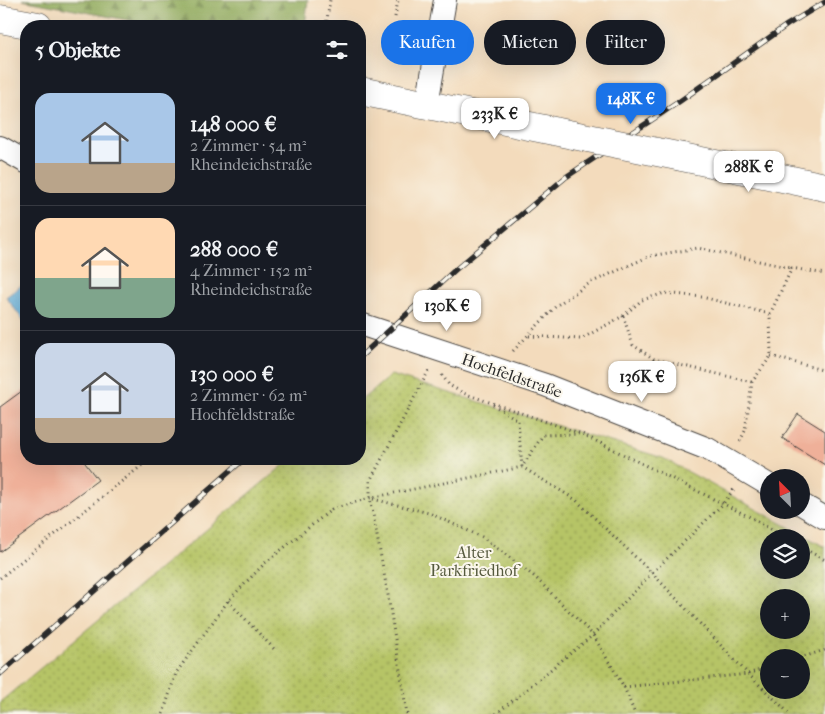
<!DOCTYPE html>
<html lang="de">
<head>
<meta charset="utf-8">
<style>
	body { margin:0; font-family:"IM FELL French Canon",serif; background:#242831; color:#f1f3f6; height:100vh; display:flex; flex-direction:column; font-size:19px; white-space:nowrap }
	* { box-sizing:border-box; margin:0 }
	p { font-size:16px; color:#9ea1a6 }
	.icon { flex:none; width:28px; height:28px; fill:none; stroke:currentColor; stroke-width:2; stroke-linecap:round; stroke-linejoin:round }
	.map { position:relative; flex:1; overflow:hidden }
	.side { position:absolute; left:20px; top:20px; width:346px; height:445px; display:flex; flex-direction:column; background:#171b24; border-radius:20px; box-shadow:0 5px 20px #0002 }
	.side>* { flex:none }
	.top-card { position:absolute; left:381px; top:20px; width:369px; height:45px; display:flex; gap:10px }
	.needle { width:32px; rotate:336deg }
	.fabs { position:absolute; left:760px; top:469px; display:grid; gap:10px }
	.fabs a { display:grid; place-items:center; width:50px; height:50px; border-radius:50%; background:#171b24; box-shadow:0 5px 20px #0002; font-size:25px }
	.price { position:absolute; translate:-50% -42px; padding:0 11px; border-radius:10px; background:#fff; color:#222; font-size:16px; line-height:32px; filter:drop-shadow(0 1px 2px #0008) }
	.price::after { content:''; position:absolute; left:50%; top:30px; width:15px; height:11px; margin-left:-8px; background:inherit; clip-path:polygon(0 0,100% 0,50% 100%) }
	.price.current { background:#1a73e8; color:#fff }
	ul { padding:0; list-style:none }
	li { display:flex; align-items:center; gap:15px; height:125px; padding:0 15px }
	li+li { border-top:1px solid #363941 }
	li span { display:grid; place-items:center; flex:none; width:140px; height:100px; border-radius:15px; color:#555 }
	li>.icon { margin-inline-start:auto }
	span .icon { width:60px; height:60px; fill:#fffc; stroke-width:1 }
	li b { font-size:21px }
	h2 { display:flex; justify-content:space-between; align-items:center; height:60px; padding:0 15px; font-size:21px }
	.pill { padding:0 18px; border-radius:22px; background:#171b24; box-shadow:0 5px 20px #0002; font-size:18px; line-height:45px }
	.pill.current { background:#1a73e8; color:#fff }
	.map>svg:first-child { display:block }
</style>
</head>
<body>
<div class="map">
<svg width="825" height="714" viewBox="0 0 825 714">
	<defs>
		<pattern id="forest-firs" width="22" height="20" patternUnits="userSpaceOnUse" patternTransform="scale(1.25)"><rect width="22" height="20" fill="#90aa5b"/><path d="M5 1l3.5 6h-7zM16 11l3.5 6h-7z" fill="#768b4b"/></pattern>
		<pattern id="park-dots" width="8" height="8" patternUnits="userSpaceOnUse" patternTransform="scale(1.25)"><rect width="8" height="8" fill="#b6c466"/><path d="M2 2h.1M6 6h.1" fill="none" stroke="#949f54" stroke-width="1.8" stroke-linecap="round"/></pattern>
	</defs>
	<rect width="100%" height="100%" fill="#fbf7ec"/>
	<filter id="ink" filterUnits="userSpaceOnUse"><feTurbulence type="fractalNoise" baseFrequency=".02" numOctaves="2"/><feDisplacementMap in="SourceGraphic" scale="10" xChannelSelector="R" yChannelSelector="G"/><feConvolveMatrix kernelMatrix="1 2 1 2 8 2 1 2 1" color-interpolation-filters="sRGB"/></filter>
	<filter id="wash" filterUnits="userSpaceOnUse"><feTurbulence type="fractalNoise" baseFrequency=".0096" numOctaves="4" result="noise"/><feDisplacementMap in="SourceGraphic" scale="20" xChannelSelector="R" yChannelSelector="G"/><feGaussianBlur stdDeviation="1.12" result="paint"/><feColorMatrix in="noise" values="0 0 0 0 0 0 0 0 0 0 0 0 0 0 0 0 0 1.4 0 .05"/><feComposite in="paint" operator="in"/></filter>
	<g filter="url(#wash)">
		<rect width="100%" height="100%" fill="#f3dbbc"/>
		<!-- forest -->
		<path fill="url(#forest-firs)" stroke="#5e6a43" d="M22,0H308L305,26H159Z"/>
		<!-- park -->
		<path fill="url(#park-dots)" stroke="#707848" fill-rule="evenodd" d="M391,375L663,458L825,547V714H0V702L291,459H360V401ZM769,538H801V570H769ZM769,598H801V630H769ZM769,658H801V690H769Z"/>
		<!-- water -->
		<path fill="#60add9" stroke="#466c82" d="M26,282V324L6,297Z"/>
		<g id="blocks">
			<!-- building -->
			<path fill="#efb099" d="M26,388V459H82L98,480L0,552V407Z
				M798,414L825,431V465L782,438Z"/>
		</g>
	</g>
	<g filter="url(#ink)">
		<use href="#blocks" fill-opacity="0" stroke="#494541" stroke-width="1"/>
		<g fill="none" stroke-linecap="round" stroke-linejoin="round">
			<defs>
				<path id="street" d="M427,104L445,0
					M0,147L26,162
					M360,324L545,385L708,449L769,485
					M801,504L825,518"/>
				<path id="secondary" d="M0,19L38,26
					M360,91L573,135
					M682,157L825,187"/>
			</defs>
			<!-- street casing -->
			<use href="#street" stroke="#494541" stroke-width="24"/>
			<!-- secondary casing -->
			<use href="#secondary" stroke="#494541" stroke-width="29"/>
			<!-- path -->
			<path stroke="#494541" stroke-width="3" stroke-dasharray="1 4" stroke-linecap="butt" d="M395,17L398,0
				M326,26L330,0
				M623,316L633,345L654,359L752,382
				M529,336L581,339L623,316L642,300L665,293L702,297L770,314
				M513,351L557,305L590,283L650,256L698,248L792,268
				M771,356L822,370L825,372
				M442,375L449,385L463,393L582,434L752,518L785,538
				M493,405L518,420L522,467L543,435L579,434
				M740,441L745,431L752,382L771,356L770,314L792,268L825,274
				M373,499L429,513L482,537L535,577L593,635L624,687L635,714
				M801,547L825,560
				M0,578L150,459
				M228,601L276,651
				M800,658L825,650
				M624,687L748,674L769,667
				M163,714L176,673L228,601L265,563L332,509L370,498L522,467L576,500L652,573L723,504L734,489
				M407,714L388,595L370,498V481L429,370
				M496,714L593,635L652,573L748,674L790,714"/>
			<!-- street -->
			<use href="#street" stroke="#fff" stroke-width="22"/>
			<!-- secondary -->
			<use href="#secondary" stroke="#fff" stroke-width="28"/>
			<defs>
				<path id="rail" d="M360,357L455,270L566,177L680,101L787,25L825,2
					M0,674L244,459"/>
			</defs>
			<!-- rail casing -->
			<use href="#rail" stroke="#2b2b2b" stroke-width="5.5"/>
			<!-- rail -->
			<use href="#rail" stroke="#fbf7ec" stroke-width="4" stroke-dasharray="11" stroke-linecap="butt"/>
			<defs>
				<path id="secondary-bridge" d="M573,135L682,157"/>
			</defs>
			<!-- secondary-bridge casing -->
			<use href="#secondary-bridge" stroke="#494541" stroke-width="29" stroke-linecap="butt"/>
			<!-- secondary-bridge -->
			<use href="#secondary-bridge" stroke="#fff" stroke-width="28"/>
		</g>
	</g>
	<g text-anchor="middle" stroke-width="4" stroke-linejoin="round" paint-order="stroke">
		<!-- street labels -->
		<g font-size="16" fill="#2b2b2b" stroke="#fbf7ec">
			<text transform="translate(512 375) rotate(19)" y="6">Hochfeldstraße</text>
		</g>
		<!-- park labels -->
		<g font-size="16" fill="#55593d" stroke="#fbf7ec">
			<text x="474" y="558">Alter<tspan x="474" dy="18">Parkfriedhof</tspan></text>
		</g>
	</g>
</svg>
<div class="fabs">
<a><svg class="needle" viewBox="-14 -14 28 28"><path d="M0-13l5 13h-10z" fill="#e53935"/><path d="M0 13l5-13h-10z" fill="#9ea1a6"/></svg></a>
<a><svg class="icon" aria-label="layers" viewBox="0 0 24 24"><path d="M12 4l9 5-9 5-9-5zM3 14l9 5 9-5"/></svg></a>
<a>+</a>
<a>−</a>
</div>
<b class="price current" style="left:631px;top:125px">148K €</b>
<b class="price" style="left:495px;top:140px">233K €</b>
<b class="price" style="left:749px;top:193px">288K €</b>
<b class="price" style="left:447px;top:332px">130K €</b>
<b class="price" style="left:642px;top:403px">136K €</b>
<div class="top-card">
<a class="pill current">Kaufen</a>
<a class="pill">Mieten</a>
<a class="pill">Filter</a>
</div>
<section class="side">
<h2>5 Objekte<svg class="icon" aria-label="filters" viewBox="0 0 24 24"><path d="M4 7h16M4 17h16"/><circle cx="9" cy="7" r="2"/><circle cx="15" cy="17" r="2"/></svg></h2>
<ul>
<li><span style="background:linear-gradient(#a9c7e8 70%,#b9a48a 0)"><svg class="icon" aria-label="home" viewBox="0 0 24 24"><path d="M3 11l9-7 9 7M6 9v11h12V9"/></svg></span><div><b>148 000 €</b><p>2 Zimmer · 54 m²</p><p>Rheindeichstraße</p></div></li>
<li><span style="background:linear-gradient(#ffd9b3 60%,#7fa58c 0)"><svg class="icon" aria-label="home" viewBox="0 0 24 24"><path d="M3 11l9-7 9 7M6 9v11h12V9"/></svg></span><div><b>288 000 €</b><p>4 Zimmer · 152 m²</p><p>Rheindeichstraße</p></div></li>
<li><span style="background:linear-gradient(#c9d6e8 75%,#b9a48a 0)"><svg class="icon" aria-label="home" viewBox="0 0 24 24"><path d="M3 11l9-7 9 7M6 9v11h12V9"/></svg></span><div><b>130 000 €</b><p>2 Zimmer · 62 m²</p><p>Hochfeldstraße</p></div></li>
</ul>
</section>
</div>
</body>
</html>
